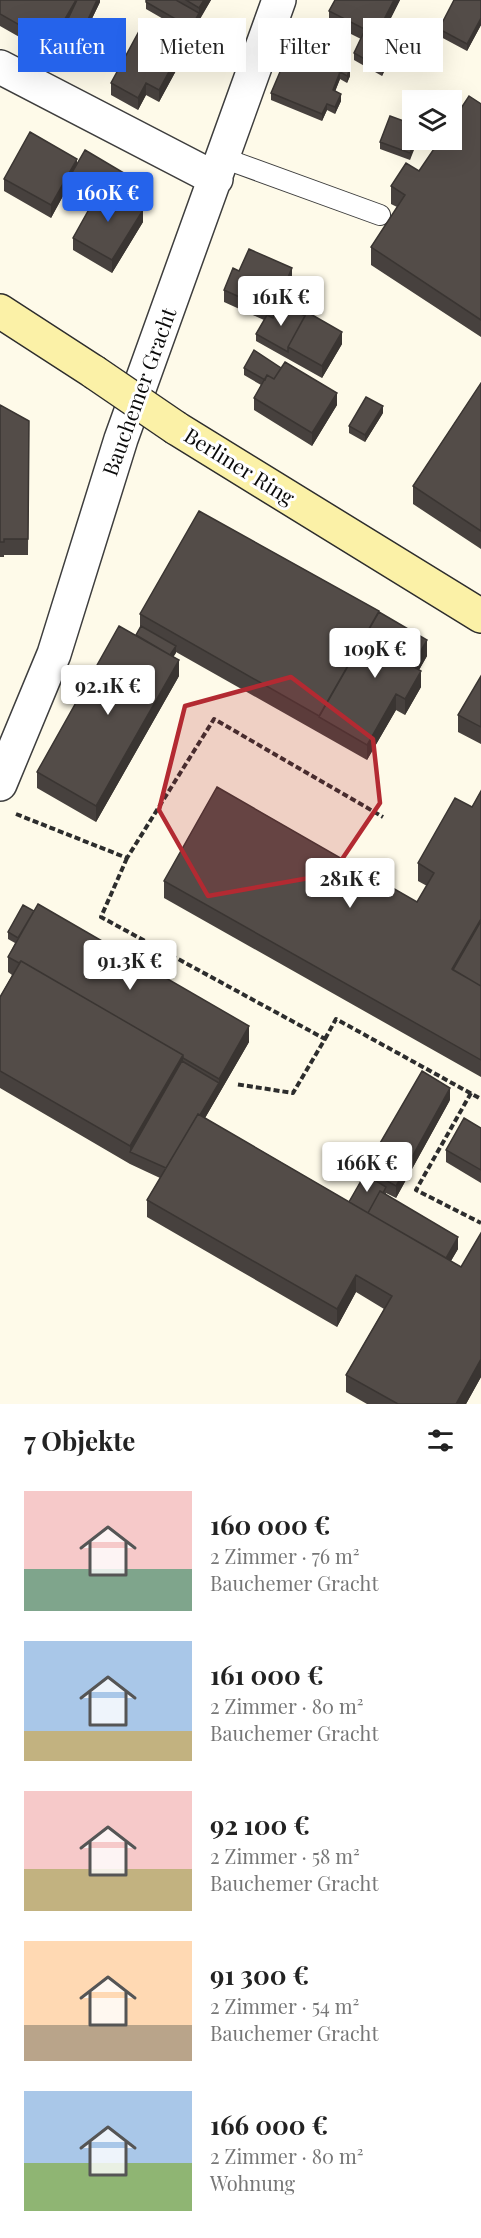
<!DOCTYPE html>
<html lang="de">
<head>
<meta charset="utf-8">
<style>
	body { margin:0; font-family:"Playfair Display",serif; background:#f6f6f6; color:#222; height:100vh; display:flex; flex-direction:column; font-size:22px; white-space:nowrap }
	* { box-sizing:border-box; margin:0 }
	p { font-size:20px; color:#767676 }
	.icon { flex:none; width:33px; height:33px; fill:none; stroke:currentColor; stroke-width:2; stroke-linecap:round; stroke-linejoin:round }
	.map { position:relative; height:1404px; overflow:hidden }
	.details { display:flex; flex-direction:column; background:#fff; flex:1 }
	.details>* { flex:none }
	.hud { position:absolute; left:18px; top:18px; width:446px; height:54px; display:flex; gap:12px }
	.fabs { position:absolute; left:402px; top:90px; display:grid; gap:12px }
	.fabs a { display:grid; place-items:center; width:60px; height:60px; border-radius:0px; background:#fff; box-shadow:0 6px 24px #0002; font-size:30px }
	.price { position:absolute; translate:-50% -51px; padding:0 14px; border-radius:6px; background:#fff; color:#222; font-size:20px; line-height:39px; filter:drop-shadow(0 2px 3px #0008) }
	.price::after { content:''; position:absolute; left:50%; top:36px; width:18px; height:14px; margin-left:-9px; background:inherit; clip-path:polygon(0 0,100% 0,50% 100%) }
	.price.active { background:#2563eb; color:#fff }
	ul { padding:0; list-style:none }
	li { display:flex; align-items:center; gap:18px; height:150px; padding:0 24px }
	li span { display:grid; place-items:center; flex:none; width:168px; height:120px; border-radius:0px; color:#555 }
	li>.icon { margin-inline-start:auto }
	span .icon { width:72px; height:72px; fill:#fffc; stroke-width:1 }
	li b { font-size:26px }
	h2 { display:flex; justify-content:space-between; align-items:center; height:72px; padding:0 24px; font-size:26px }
	.tag { padding:0 21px; border-radius:0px; background:#fff; box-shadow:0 6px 24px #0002; font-size:21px; line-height:54px }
	.tag.active { background:#2563eb; color:#fff }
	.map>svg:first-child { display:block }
</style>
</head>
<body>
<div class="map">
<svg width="481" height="1404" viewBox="0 0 481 1404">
	<rect width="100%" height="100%" fill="#fefae9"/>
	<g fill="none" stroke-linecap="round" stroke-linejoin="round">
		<defs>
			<path id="service" d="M223,158L380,215"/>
			<path id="minor" d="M0,67L216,179
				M0,784L54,654L121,439L279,0"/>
			<path id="secondary" d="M0,311L94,372
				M176,428L481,616"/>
		</defs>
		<!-- service casing -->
		<use href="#service" stroke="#3e3e3e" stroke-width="22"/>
		<!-- minor casing -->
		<use href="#minor" stroke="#3e3e3e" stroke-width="36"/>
		<!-- secondary casing -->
		<use href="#secondary" stroke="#2d2d2d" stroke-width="36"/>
		<!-- path -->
		<path stroke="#2d2d2d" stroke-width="4" stroke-dasharray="6 3" stroke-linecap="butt" d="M16,814L127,858L214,719L383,817
			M127,858L101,917L325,1039L293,1093L235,1084
			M325,1039L336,1019L481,1099
			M471,1093L416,1190L481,1223"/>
		<!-- service -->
		<use href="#service" stroke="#fff" stroke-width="20"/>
		<!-- minor -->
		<use href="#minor" stroke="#fff" stroke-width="33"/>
		<!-- secondary -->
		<use href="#secondary" stroke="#fbf1a7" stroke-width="33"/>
		<defs>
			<path id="secondary-bridge" d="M94,372L176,428"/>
		</defs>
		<!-- secondary-bridge casing -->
		<use href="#secondary-bridge" stroke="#2d2d2d" stroke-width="36" stroke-linecap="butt"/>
		<!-- secondary-bridge -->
		<use href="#secondary-bridge" stroke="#fbf1a7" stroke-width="33"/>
	</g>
	<!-- wall -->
	<path fill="#47413e" d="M0,0H100V2L84,35L68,26L51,55L0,26Z
		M146,0H211L191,35L146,9Z
		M335,0H400L379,42L392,55L382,76L354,60V53L361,39L329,23V11Z
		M481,0V25L467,51L439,36V29Z
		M335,52L327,69L350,76L347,83L340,79L335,91L341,101L335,114L327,110L322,121L271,100V93Z
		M184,56L159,102L146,95L138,110L111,95V83Z
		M481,104V337L371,265V247L397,207L391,204V186L419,171Z
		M412,124L410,160L380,149V142Z
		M77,165L129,183L121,197L143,222L112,273L73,250V238L100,191L90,186L85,194L69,185L51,218L4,191V179Z
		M239,271L292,280L282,303L342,344L322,378L256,341V334L264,320L224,302V290Z
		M244,368L337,405L312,446L254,410V398L261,385L244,375Z
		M481,383V549L413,504V486Z
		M0,405L29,421L28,555H4V557H0Z
		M383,413L365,442L349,433V426Z
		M379,613L427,656L419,670L421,687L405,715L396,710L367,760L176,652L173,657L179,676L96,822L37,788V772L136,635L140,628V614Z
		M481,676V744L458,732V715Z
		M481,791V1077L164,898V881L417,902L427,886L418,881V863L472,807Z
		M8,932L249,1042L205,1118L349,1202L365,1174V1169L450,1100L396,1198L386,1193V1195L458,1249L451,1261L461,1267L481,1233V1377L466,1404H367L346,1392V1375L384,1309L356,1292L337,1327L147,1217V1200L160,1178L130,1164L0,1088V997L12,975L8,972V957L15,943L8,939Z
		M481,1128V1183L446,1162V1150Z"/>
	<!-- shaded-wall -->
	<path fill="#3a3532" d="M76,0H81L68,19V26L51,55V43Z
		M97,0H100V2L84,35V28Z
		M204,0H211L199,20V8Z
		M394,0H400L376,47V35Z
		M199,13V20L191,35V28Z
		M481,18V25L467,51V44Z
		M184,44V56L159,102V90Z
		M335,45V52L325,75V68Z
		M392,48V55L382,76V69Z
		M350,69V76L347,83V76Z
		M340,72V79L333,97V90Z
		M146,83V95L138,110V98Z
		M341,94V101L335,114V107Z
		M327,104V110L322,121V114Z
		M415,140H418L410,160V153Z
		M77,159V171L69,178V185L51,218V205Z
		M129,176V183L119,202V195Z
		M90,179V186L85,194V187Z
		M143,210V222L112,273V260Z
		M292,268V280L273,324V312Z
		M342,332V344L322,378V366Z
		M337,393V405L312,446V433Z
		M383,406V413L365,442V435Z
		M427,640V656L412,682V666Z
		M176,646V653L166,668V661Z
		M179,660V676L96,822V806Z
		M421,671V687L405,715V699Z
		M396,694V710L367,760V745Z
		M249,1026V1042L168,1182V1169L219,1083V1079Z
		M183,1055V1072L130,1152V1146Z
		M450,1088V1100L396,1198V1186Z
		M458,1237V1249L443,1274V1262Z
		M356,1275V1292L337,1327V1309Z
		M481,1359V1377L466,1404H456Z"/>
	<!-- building -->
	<path fill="#534c48" stroke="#3a3532" stroke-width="1.5" d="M0,0H76L51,43L0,14Z
		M77,0H97L84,28L68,19Z
		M146,0H176L199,13L191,28L146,2Z
		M186,0H204L199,8Z
		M335,0H394L376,35L329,11Z
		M454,0H481V18L467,44L439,29Z
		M144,22L184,44L159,90L146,83L138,98L111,83Z
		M297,32L335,45L325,68L340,72L333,90L341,94L335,107L327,104L322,114L271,93Z
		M363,34L392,48L382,69L354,53Z
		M343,66L350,69L347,76L340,72Z
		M469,96L481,104V320L371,247L405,195L391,186L406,163L419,171L440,140H452V122Z
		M390,116L412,124V140H415L410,153L380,142Z
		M30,132L77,159L51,205L4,179Z
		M85,150L129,176L119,195L90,179L85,187L69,178Z
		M102,186L143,210L112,260L73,238Z
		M249,249L292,268L273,312L224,290L233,268L239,271Z
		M280,302L305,316L288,347V352L256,334L267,315L273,318Z
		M307,312L342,332L322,366L288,347Z
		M254,350L281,368L274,379L267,375L265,380L244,368Z
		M285,362L337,393L312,433L254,398L267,375L274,379Z
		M481,383V531L413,486Z
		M366,397L383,406L365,435L349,426Z
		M0,405L29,421L28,539H4V542H0Z
		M199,511L379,611L319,716L140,614Z
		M379,612L427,640L412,666L421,671L405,699L396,694L367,745L319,717Z
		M119,626L179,660L96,806L37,772Z
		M141,626L176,646L170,655L136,635Z
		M481,676V727L458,715Z
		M217,787L417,902L434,873L418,863L455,798L472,807L481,791V919L452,969L481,986V1060L164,881Z
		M38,904L249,1026L219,1079L183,1058V1055L21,961L19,963L8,957Z
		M23,905L34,911L18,938L8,932Z
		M481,921V986L453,970Z
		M21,961L183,1055L130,1146L0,1071V997Z
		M182,1061L219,1083L200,1115L198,1114L166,1168L130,1152Z
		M422,1071L450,1088L396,1186L365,1169Z
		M198,1114L461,1267L481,1233V1359L456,1404H398L346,1375L392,1296L356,1275L337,1309L147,1200Z
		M464,1118L481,1128V1170L446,1150Z
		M365,1174L386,1187L383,1193L380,1191L368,1213L349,1202Z
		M380,1191L458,1237L446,1258L368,1213Z"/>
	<!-- marked area -->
	<path fill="#b32a32" fill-opacity="0.2" stroke="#b32a32" stroke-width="4.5" stroke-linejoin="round" d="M291,677L373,739L380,803L332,874L208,896L159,810L185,706Z"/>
	<g text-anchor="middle" stroke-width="6" stroke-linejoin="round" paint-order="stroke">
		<!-- street labels -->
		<g font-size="21" fill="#0b0b0b" stroke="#fff">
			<text transform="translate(140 392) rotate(-70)" y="7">Bauchemer Gracht</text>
			<text transform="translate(239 467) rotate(32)" y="7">Berliner Ring</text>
		</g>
	</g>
</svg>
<div class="fabs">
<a><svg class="icon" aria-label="layers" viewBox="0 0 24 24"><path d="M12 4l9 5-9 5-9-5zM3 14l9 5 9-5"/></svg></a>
</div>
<b class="price active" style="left:108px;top:223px">160K €</b>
<b class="price" style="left:281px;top:327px">161K €</b>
<b class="price" style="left:375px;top:679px">109K €</b>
<b class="price" style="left:108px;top:716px">92.1K €</b>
<b class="price" style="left:350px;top:909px">281K €</b>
<b class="price" style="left:130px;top:991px">91.3K €</b>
<b class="price" style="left:367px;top:1193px">166K €</b>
<div class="hud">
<a class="tag active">Kaufen</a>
<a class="tag">Mieten</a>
<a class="tag">Filter</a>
<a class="tag">Neu</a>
</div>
</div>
<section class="details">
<h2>7 Objekte<svg class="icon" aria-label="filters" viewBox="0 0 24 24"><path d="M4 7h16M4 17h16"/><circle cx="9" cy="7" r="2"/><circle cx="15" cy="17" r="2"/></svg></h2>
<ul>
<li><span style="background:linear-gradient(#f6c9c9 65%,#7fa58c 0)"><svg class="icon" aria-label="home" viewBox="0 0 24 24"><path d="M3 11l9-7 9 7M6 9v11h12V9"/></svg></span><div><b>160 000 €</b><p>2 Zimmer · 76 m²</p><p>Bauchemer Gracht</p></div></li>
<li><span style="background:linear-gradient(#a9c7e8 75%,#c2b280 0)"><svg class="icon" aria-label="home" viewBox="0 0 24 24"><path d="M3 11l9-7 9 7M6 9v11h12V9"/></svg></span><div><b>161 000 €</b><p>2 Zimmer · 80 m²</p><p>Bauchemer Gracht</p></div></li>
<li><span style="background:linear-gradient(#f6c9c9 65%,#c2b280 0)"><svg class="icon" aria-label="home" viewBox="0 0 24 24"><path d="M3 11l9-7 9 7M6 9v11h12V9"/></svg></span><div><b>92 100 €</b><p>2 Zimmer · 58 m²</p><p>Bauchemer Gracht</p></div></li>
<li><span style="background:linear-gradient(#ffd9b3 70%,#b9a48a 0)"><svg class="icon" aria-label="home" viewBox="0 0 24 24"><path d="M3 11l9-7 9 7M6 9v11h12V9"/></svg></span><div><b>91 300 €</b><p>2 Zimmer · 54 m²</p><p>Bauchemer Gracht</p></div></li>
<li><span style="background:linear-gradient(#a9c7e8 60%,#8fb573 0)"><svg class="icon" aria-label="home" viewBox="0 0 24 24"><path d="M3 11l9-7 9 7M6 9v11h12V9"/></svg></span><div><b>166 000 €</b><p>2 Zimmer · 80 m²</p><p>Wohnung</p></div></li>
</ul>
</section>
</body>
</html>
